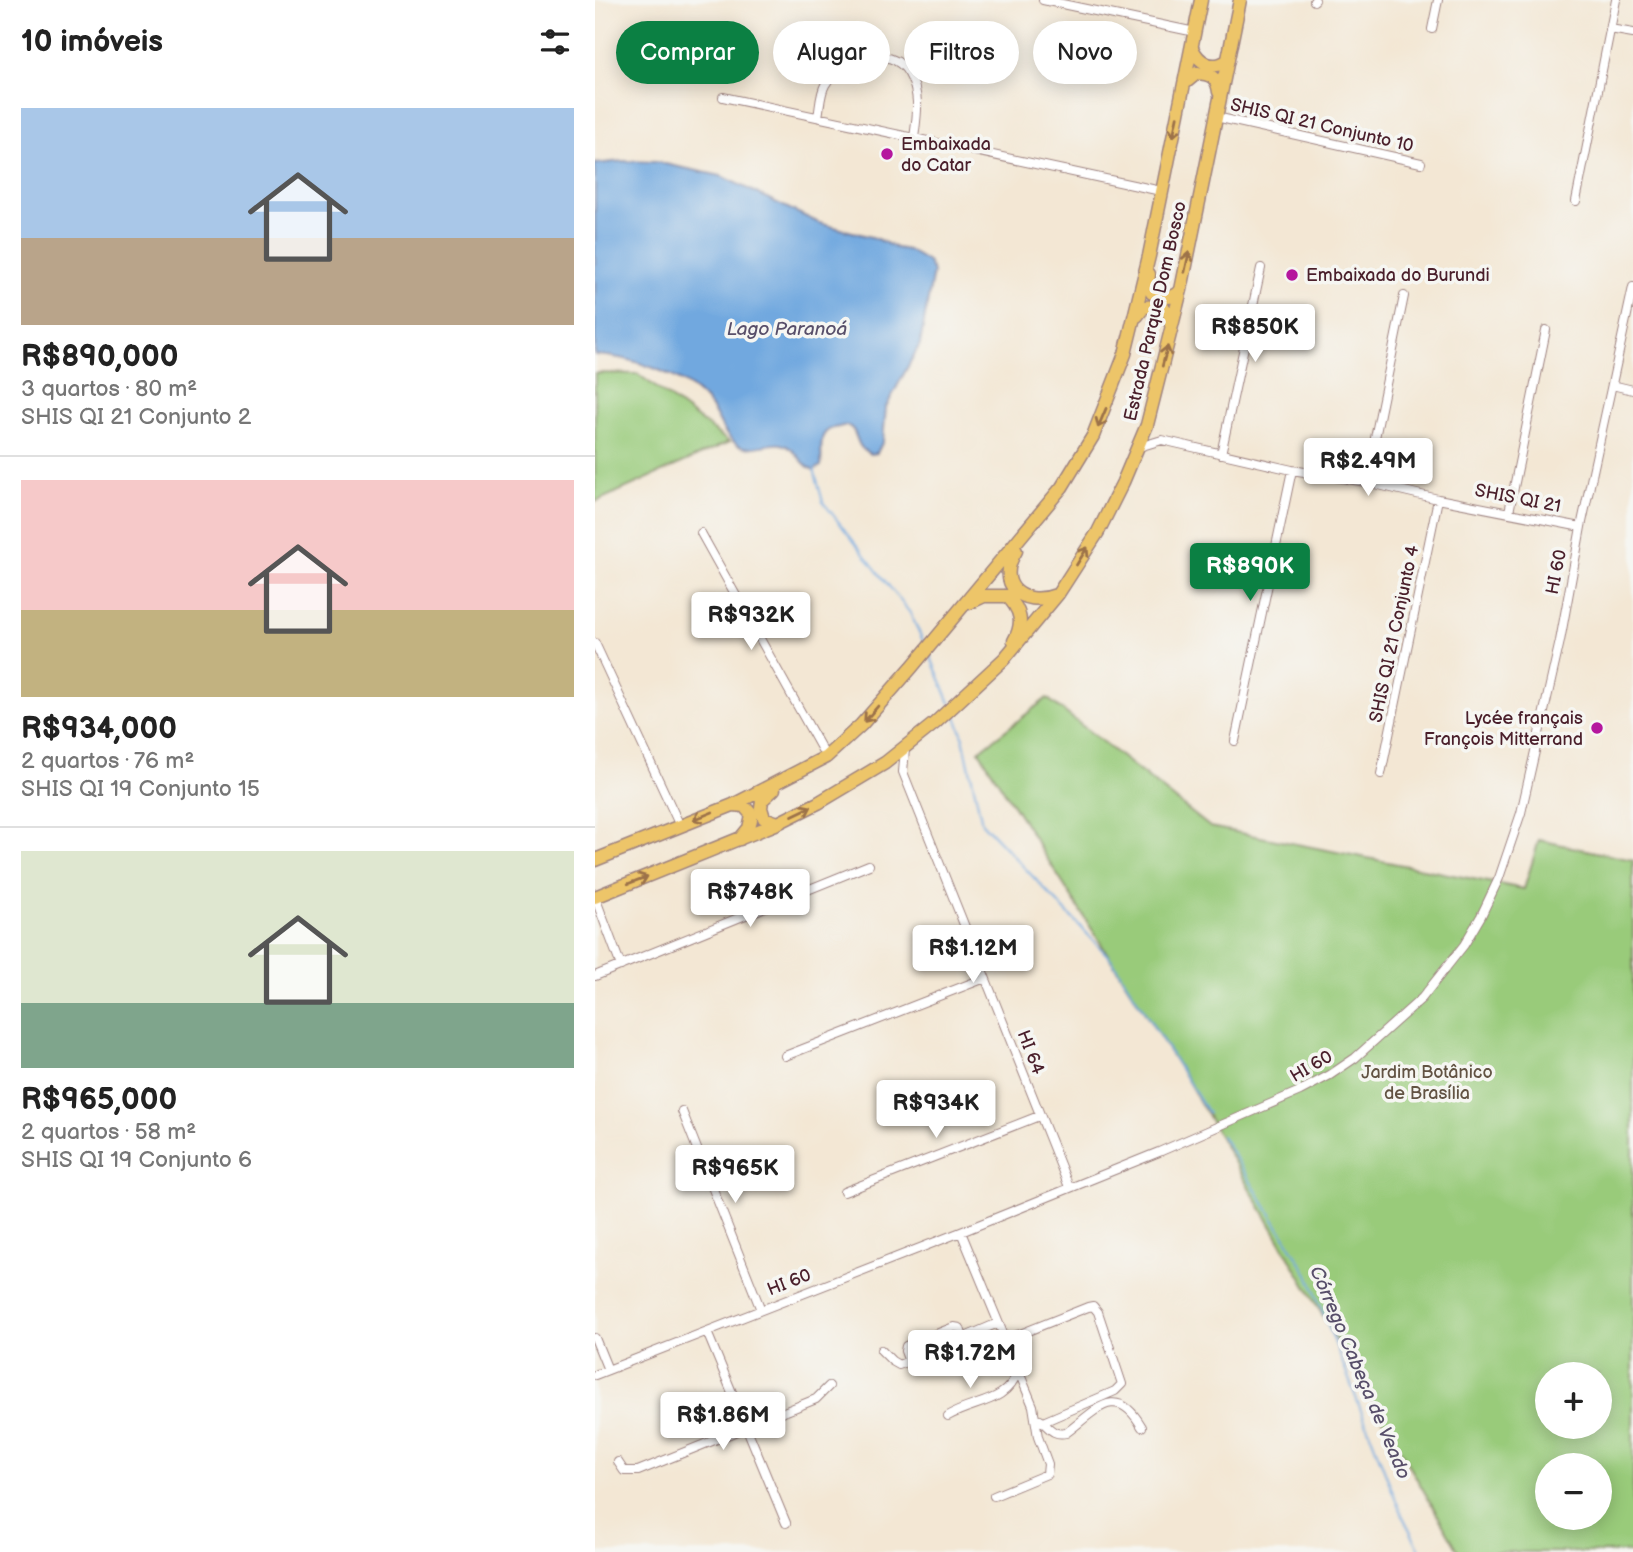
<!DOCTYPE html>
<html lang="pt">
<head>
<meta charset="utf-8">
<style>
	body { margin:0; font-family:"Balsamiq Sans",sans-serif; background:#f2f2f2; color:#222; height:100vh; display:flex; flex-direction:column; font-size:26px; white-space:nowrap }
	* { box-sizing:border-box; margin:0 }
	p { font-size:23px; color:#767676 }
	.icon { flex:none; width:38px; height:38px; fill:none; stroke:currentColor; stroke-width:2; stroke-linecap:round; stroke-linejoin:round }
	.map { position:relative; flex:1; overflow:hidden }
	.sheet { display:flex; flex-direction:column; background:#fff; width:595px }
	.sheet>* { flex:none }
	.hud { position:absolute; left:21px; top:21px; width:665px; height:63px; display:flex; gap:14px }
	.tools { position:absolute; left:940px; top:1362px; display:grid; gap:14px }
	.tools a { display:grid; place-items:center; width:77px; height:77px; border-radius:50%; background:#fff; box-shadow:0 4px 18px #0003; font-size:35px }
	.price { position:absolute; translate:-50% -60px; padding:0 16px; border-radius:7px; background:#fff; color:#222; font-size:23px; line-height:46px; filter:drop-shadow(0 2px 4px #0008) }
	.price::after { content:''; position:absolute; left:50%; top:42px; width:21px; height:16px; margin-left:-10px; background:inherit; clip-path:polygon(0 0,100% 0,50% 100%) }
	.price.on { background:#0b8043; color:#fff }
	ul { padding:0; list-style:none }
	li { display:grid; align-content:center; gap:14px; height:371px; padding:0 21px }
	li+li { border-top:2px solid #e0e0e0 }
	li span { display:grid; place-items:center; height:217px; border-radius:0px; color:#555 }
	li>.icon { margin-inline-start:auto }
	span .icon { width:126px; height:126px; fill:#fffc; stroke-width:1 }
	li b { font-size:30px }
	h2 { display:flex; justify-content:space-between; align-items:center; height:84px; padding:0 21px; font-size:30px }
	.chip { padding:0 24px; border-radius:32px; background:#fff; box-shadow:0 4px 18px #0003; font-size:24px; line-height:63px }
	.chip.on { background:#0b8043; color:#fff }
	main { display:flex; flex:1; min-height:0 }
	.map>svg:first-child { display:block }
</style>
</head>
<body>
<main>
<section class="sheet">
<h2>10 imóveis<svg class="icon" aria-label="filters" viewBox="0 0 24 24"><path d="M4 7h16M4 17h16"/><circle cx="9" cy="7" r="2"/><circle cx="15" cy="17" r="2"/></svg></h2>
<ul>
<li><span style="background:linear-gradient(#a9c7e8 60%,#b9a48a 0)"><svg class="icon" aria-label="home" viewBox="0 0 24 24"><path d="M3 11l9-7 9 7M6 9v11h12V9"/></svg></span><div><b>R$890,000</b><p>3 quartos · 80 m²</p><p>SHIS QI 21 Conjunto 2</p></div></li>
<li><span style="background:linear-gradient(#f6c9c9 60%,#c2b280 0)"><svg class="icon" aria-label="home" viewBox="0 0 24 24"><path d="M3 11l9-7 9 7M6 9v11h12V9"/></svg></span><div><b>R$934,000</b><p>2 quartos · 76 m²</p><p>SHIS QI 19 Conjunto 15</p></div></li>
<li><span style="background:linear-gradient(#dfe7d0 70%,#7fa58c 0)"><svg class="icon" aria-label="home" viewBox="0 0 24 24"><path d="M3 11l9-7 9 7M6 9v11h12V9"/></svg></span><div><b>R$965,000</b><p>2 quartos · 58 m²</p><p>SHIS QI 19 Conjunto 6</p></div></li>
</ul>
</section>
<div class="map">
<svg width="1038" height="1552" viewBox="0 0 1038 1552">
	<rect width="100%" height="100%" fill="#f6f6f2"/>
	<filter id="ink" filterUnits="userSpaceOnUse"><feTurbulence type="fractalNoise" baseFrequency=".0143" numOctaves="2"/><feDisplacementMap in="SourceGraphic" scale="14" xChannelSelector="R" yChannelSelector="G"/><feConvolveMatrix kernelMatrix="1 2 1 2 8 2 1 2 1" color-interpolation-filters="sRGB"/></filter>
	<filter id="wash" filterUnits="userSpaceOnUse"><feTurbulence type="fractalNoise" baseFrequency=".00686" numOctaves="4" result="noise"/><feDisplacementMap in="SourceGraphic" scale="28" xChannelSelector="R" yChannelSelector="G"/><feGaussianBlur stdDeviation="1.57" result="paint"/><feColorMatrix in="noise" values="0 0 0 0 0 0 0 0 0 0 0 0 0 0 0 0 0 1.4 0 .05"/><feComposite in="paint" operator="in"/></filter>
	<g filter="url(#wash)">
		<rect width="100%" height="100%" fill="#f3e7d4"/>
		<!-- green -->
		<path fill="#99cb7a" stroke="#727552" stroke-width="2" fill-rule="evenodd" d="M0,373L43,374L134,442L0,502Z
			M452,698L615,827L929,889L944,840L1038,860V1552H864L591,1078L384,751ZM952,1374H1004V1426H952ZM952,1465H1004V1517H952Z"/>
		<!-- water -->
		<path fill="#71a8df" stroke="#5e6485" stroke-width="2" d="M28,161L61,162L126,176L224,223L280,238L301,248L313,250L333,262L338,272L325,344L291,407L288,441L282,453L275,454C272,452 268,450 266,447C261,441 261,430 255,427C252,425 247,426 244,427C220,429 228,449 226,466L219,470C205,465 202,447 186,444C170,442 154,454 139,442C126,432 123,415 112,402C90,375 34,356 0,355V164Z"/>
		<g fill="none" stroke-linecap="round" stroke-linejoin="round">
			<!-- stream -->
			<path stroke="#71a8df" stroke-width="2" d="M219,469L228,502L315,613L330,645
				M334,653L355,703
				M359,711L367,733L387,823L517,960L613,1113
				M627,1136L713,1274L806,1513L826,1552"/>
		</g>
	</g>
	<g filter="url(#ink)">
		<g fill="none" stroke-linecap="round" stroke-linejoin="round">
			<defs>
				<path id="minor" d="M448,0L600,32
					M719,1L720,0
					M837,29L843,0
					M1015,29L1038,33
					M128,97L566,191
					M223,117C225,107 225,94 230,85C245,59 296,42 314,74C326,95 322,115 319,138
					M621,117L826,163
					M981,201L1021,0
					M1017,385L1038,390
					M544,447L567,440L697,470L771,482L843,499L986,527
					M626,454L666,268
					M771,482L809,296
					M914,512L951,330
					M106,533L231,757
					M0,643L85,826
					M640,741L697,470
					M310,749L308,772L474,1187
					M786,774L843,499
					M0,897L26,966
					M0,976L274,865
					M190,1056L390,978
					M87,1111L166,1310
					M249,1192L444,1116
					M366,1232L438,1406L443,1437L453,1464L452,1474L399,1496
					M112,1332L191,1523
					M0,1338L13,1370
					M410,1340L493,1307L498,1306L503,1312L527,1384L520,1391L448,1422
					M286,1350L297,1361L304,1365L403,1323
					M314,1362L310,1351L311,1346L359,1327L365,1328L368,1338
					M0,1375L366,1232L564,1152L705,1091L735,1075L760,1058L827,998L869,945L886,916L904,878L926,813L965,641L986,527L1038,287
					M353,1416C380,1400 411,1404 423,1371
					M445,1420C454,1427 458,1436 471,1433C500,1412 521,1381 547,1427
					M23,1462L29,1471H43L221,1399L234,1386"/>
				<path id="primary" d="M597,48C604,63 618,71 633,60
					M590,83L602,73C616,74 622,77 624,92
					M554,274L553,285L557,293C567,298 579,300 586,290
					M542,316L549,307L564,306L574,312L576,325
					M421,551C400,584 427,608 461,595
					M374,603L389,596H412C426,610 429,623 419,641
					M179,789L167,800L166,808L169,818L183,823
					M138,805L149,806L157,815L154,828L145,839
					M0,860L138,805L231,757L266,725L317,667L467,487L498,436L530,354L554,256L606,0
					M0,897L183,823L223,803L290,763L340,723L409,659L463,594L503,532L528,482L552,425L586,290L645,0"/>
			</defs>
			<!-- minor casing -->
			<use href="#minor" stroke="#9e8380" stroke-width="10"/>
			<!-- primary casing -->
			<use href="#primary" stroke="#9e8380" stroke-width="15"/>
			<!-- minor -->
			<use href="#minor" stroke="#fff" stroke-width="8"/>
			<!-- primary -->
			<use href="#primary" stroke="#edc569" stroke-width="12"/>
		</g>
		<!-- one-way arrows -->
		<defs><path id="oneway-shaft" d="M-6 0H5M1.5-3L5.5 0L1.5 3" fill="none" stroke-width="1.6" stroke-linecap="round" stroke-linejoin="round" transform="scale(1.75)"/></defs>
		<g stroke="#9c724a">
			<use href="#oneway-shaft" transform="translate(580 127) rotate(102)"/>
			<use href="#oneway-shaft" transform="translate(592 262) rotate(-78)"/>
			<use href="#oneway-shaft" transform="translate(570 356) rotate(-75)"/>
			<use href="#oneway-shaft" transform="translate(507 418) rotate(113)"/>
			<use href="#oneway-shaft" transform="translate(487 556) rotate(-58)"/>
			<use href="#oneway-shaft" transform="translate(276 714) rotate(131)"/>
			<use href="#oneway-shaft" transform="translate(207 811) rotate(-26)"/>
			<use href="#oneway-shaft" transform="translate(108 816) rotate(158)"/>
			<use href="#oneway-shaft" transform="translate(43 880) rotate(-21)"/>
		</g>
	</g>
	<!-- markers -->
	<g fill="#b5179e" stroke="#f6f6f2" stroke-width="2.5">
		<circle cx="292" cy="154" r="7"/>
		<circle cx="697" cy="275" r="7"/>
		<circle cx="1002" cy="728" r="7"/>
	</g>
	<g text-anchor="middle" stroke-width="7" stroke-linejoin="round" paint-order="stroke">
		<!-- street labels -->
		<g font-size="18" fill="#4a1f2b" stroke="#f6f6f2">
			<text transform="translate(727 125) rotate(13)" y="6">SHIS QI 21 Conjunto 10</text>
			<text transform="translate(560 311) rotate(-77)" y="6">Estrada Parque Dom Bosco</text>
			<text transform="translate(923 498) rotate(11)" y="6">SHIS QI 21</text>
			<text transform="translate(961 572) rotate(-79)" y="6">HI 60</text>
			<text transform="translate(799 634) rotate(-78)" y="6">SHIS QI 21 Conjunto 4</text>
			<text transform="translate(436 1052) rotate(69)" y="6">HI 64</text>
			<text transform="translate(716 1066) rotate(-30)" y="6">HI 60</text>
			<text transform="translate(194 1282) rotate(-21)" y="6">HI 60</text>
		</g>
		<!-- poi labels -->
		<g font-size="18" fill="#4a1f2b" stroke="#f6f6f2" text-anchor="start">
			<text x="306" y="150">Embaixada<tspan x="306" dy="21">do Catar</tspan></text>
			<text x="711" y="281">Embaixada do Burundi</text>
			<text x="988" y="724" text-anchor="end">Lycée français<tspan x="988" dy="21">François Mitterrand</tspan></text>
		</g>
		<!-- park labels -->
		<g font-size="18" fill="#625343" stroke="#f6f6f2">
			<text x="832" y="1078">Jardim Botânico<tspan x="832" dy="21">de Brasília</tspan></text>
		</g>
		<!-- water labels -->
		<g font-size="19" font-style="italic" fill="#584f6a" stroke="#f6f6f2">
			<text x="192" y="335">Lago Paranoá</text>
			<text transform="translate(766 1372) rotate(67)" y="7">Córrego Cabeça de Veado</text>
		</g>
	</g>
</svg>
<div class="tools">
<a>+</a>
<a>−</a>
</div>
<b class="price" style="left:660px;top:364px">R$850K</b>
<b class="price" style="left:773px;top:498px">R$2.49M</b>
<b class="price on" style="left:655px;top:603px">R$890K</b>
<b class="price" style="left:156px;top:652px">R$932K</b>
<b class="price" style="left:155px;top:929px">R$748K</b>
<b class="price" style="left:378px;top:985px">R$1.12M</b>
<b class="price" style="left:341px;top:1140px">R$934K</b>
<b class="price" style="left:140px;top:1205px">R$965K</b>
<b class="price" style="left:375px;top:1390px">R$1.72M</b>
<b class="price" style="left:128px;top:1452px">R$1.86M</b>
<div class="hud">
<a class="chip on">Comprar</a>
<a class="chip">Alugar</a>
<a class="chip">Filtros</a>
<a class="chip">Novo</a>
</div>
</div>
</main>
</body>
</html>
